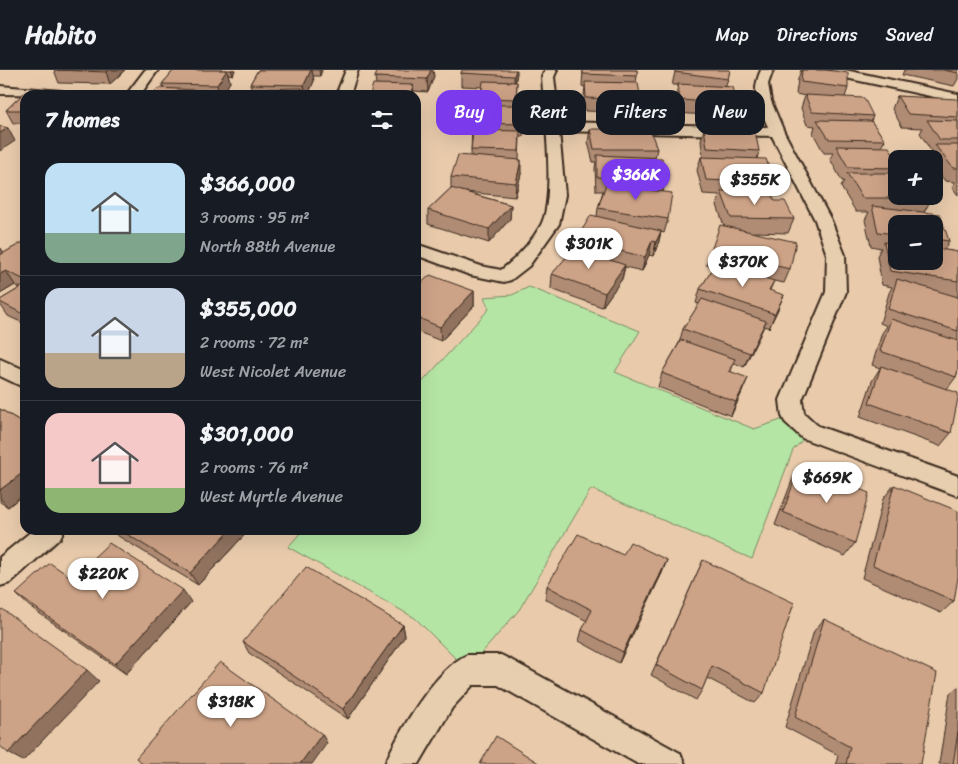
<!DOCTYPE html>
<html lang="en">
<head>
<meta charset="utf-8">
<style>
	body { margin:0; font-family:Sriracha,sans-serif; background:#242831; color:#f1f3f6; height:100vh; display:flex; flex-direction:column; font-size:19px; white-space:nowrap }
	* { box-sizing:border-box; margin:0 }
	p { font-size:16px; color:#9ea1a6 }
	.icon { flex:none; width:28px; height:28px; fill:none; stroke:currentColor; stroke-width:2; stroke-linecap:round; stroke-linejoin:round }
	.map { position:relative; flex:1; overflow:hidden }
	.details { position:absolute; left:20px; top:20px; width:401px; height:445px; display:flex; flex-direction:column; background:#171b24; border-radius:15px; box-shadow:0 5px 20px #0002 }
	.details>* { flex:none }
	.banner { position:absolute; left:436px; top:20px; width:446px; height:45px; display:flex; gap:10px }
	.fabs { position:absolute; left:888px; top:80px; display:grid; gap:10px }
	.fabs a { display:grid; place-items:center; width:55px; height:55px; border-radius:10px; background:#171b24; box-shadow:0 5px 20px #0002; font-size:25px }
	.price { position:absolute; translate:-50% -42px; padding:0 11px; border-radius:18px; background:#fff; color:#222; font-size:16px; line-height:32px; filter:drop-shadow(0 1px 2px #0008) }
	.price::after { content:''; position:absolute; left:50%; top:30px; width:15px; height:11px; margin-left:-8px; background:inherit; clip-path:polygon(0 0,100% 0,50% 100%) }
	.price.selected { background:#7c3aed; color:#fff }
	ul { padding:0; list-style:none }
	li { display:flex; align-items:center; gap:15px; height:125px; padding:0 25px }
	li+li { border-top:1px solid #363941 }
	li span { display:grid; place-items:center; flex:none; width:140px; height:100px; border-radius:15px; color:#555 }
	li>.icon { margin-inline-start:auto }
	span .icon { width:60px; height:60px; fill:#fffc; stroke-width:1 }
	li b { font-size:21px }
	h2 { display:flex; justify-content:space-between; align-items:center; height:60px; padding:0 25px; font-size:21px }
	.pill { padding:0 18px; border-radius:15px; background:#171b24; box-shadow:0 5px 20px #0002; font-size:18px; line-height:45px }
	.pill.selected { background:#7c3aed; color:#fff }
	header { display:flex; align-items:center; gap:30px; box-sizing:border-box; height:70px; padding:0 25px; background:#171b24; border-bottom:1px solid #363941 }
	header strong { font-size:24px }
	nav { display:flex; gap:28px; margin-inline-start:auto; font-size:18px }
	.map>svg:first-child { display:block }
</style>
</head>
<body>
<header>
<strong>Habito</strong>
<nav><a>Map</a><a>Directions</a><a>Saved</a></nav>
</header>
<div class="map">
<svg width="958" height="694" viewBox="0 0 958 694">
	<rect width="100%" height="100%" fill="#e9cbac"/>
	<filter id="ink" filterUnits="userSpaceOnUse"><feTurbulence type="fractalNoise" baseFrequency=".02" numOctaves="2"/><feDisplacementMap in="SourceGraphic" scale="10" xChannelSelector="R" yChannelSelector="G"/><feConvolveMatrix kernelMatrix="1 2 1 2 8 2 1 2 1" color-interpolation-filters="sRGB"/></filter>
	<g filter="url(#ink)">
		<!-- green -->
		<path fill="#b5e5a4" stroke="#788861" d="M529,217L640,261L615,302L754,359L793,346L810,362L793,380L752,489L591,419L519,540L467,600L415,548L288,477L303,460H416V319L489,239L484,227L512,225Z"/>
		<g fill="none" stroke-linecap="round" stroke-linejoin="round">
			<defs>
				<path id="street" d="M145,0H158L140,25H126Z
					M346,0H358L350,25H336Z
					M545,0H557L554,7L559,52L768,57C759,35 750,24 761,0H773L768,14L771,31L784,62L831,150L845,185L846,222L802,330L804,343L818,356L958,406V426L802,368L785,352L782,346L780,330L826,222L827,185L815,150L772,66L559,61L565,125L559,154L529,196L511,210L504,212L470,205L416,185V174L481,196L501,200C517,188 531,172 541,155C556,127 544,41 542,7Z
					M821,0H845L958,24V32L827,4Z
					M0,16L62,21L69,25L0,24Z
					M0,289L25,300V318L0,306Z
					M33,460H64L60,468L10,513L0,516V487Z
					M467,585H501L511,590L680,683L685,694H638L498,615H473L452,638L419,694H385C398,663 436,598 467,585Z"/>
			</defs>
			<!-- street casing -->
			<use href="#street" stroke="#3b2a1e" stroke-width="4"/>
			<!-- street -->
			<use href="#street" fill="#e7ceaf" fill-rule="evenodd"/>
		</g>
		<!-- wall -->
		<path fill="#b08c74" stroke="#3b2a1e" fill-rule="evenodd" d="M54,0H125L110,14L59,13Z
			M174,0H235L233,5L228,4L230,12L222,25H152L164,18L162,14Z
			M258,0H322L320,6H313L314,11L308,25H253L250,14Z
			M583,0H637V6L636,13L641,30L639,43L585,41L584,25L585,17L582,16Z
			M730,0L726,16L737,34L733,47L677,43L676,26L678,15H672L675,2Z
			M801,0H826L848,18L845,27L873,46L871,51L885,70L881,77L896,89V126L932,128L924,142L949,171L944,180L958,182V300L956,307L947,319L951,363L940,376L860,347L872,311L880,298L872,295L882,263L887,256L880,253L889,223L892,217L882,215L877,186L881,178L871,176L865,150L869,142H856L841,117L844,111H842L830,89L833,83H824L813,63L815,56L807,55L801,38L805,26L796,24L798,9ZM896,154H934V191H896Z
			M904,0H958V9L954,16L902,5Z
			M461,3H517L515,12H517L516,35L524,54L523,67H520L519,90L521,104L515,127L466,122L511,135L510,149L489,173L428,154V140L451,118V107L471,86L472,53L481,35L482,17L461,16Z
			M434,6L428,22L413,21L414,25L376,14L375,7Z
			M25,22L80,24L81,25H25V53H13L6,40Z
			M897,26L958,31V125L952,117L955,112L945,111L934,97V89L928,88L931,81L920,63L923,58L902,57L892,39Z
			M704,58L759,81L757,89L775,113L771,124L775,131L794,149L788,163L754,162L790,199L784,213L774,211L770,220L778,239L769,258L764,256L744,297L734,293L731,301L742,322L731,346L658,317L662,303L679,273L683,259L699,234L696,233L700,219L714,197L706,195L711,181L724,156L717,135L720,125L703,124L697,100L701,87H703L701,71Z
			M590,59L657,79L655,87L665,110L663,122L668,149L664,163L661,162L658,175L653,186L649,185L642,201L625,197L622,209L602,237L551,219L552,204L575,178L576,170L597,146L598,138L603,121H596L595,98L596,92H593L588,72Z
			M25,171V254L8,246L0,234V230L20,218L15,215L0,224V178L4,183Z
			M416,218L474,221V236L441,271L416,261Z
			M0,339L25,354V423L8,437L0,432Z
			M800,395L855,473L845,486L775,455L793,408Z
			M894,415L954,531L941,543L862,508L883,429Z
			M112,460H249L198,515L115,464Z
			M623,485L667,490L662,503L619,593L579,571L582,560L587,551L545,529L547,516Z
			M703,490L764,623L755,633L707,608L702,620L696,630L651,605Z
			M72,508L191,532L126,604L29,536L16,524Z
			M824,549L921,694H836L838,685L785,657L814,561Z
			M403,555L405,566L348,649L249,583L243,572Z
			M958,617V694H939L950,623Z"/>
		<!-- shaded-wall -->
		<path fill="#90725e" stroke="#3b2a1e" d="M107,0H125L110,14L106,2Z
			M227,0L230,12L222,25H219L217,15Z
			M231,0H235L233,5Z
			M311,0H312L314,11L308,25H306L304,15Z
			M319,0H322L320,6Z
			M431,0H433L434,6L428,22L427,9Z
			M516,0H517V3L514,19V6Z
			M413,15L414,25H411Z
			M302,18L303,25H299Z
			M8,58L15,71L0,81V63Z
			M521,90V104L515,127L516,113Z
			M511,135L510,149L489,173V159Z
			M661,161L658,175L653,186L656,172Z
			M652,171L649,185L642,201L645,187Z
			M1,178L10,193L0,198V179Z
			M625,195L622,209L602,237L605,223Z
			M418,200L419,214L416,217V202Z
			M6,201L15,215L0,224V204Z
			M474,221V236L441,271L440,257Z
			M784,225L778,239L769,258L775,244Z
			M766,251L760,265L744,297L750,283Z
			M748,308L742,322L731,346L736,332Z
			M25,401V423L8,437L0,428V420Z
			M230,460H249L198,515L190,503Z
			M667,490L662,503L619,593L623,582Z
			M183,520L191,532L126,604L115,594Z
			M403,555L405,566L348,649L343,639Z
			M87,600L99,611L23,691L8,683Z
			M322,664L327,673L312,694H300Z"/>
		<!-- building -->
		<path fill="#cda387" stroke="#3b2a1e" d="M57,0H107L106,2Z
			M174,0H227L217,15L162,14Z
			M258,0H311L304,15L250,14Z
			M378,0H431L427,9L375,7Z
			M462,0H516L514,6L461,3Z
			M583,0H637V6L583,4Z
			M675,0H730L728,9L675,2Z
			M802,0H826L848,3V18L801,12Z
			M944,0H958V3Z
			M483,11L517,12L516,29L481,28Z
			M585,12L638,13L641,30L586,28Z
			M373,14L413,15L411,25H370Z
			M678,14L733,17L737,34L680,30Z
			M159,18L213,21L210,25H152Z
			M302,18L299,25H256L259,19Z
			M25,22L80,24L79,25H25V40H6Z
			M805,25L864,28L873,46L812,42Z
			M897,26L957,29L958,31V47L908,44Z
			M473,35H523L524,54L472,53Z
			M817,50L871,51L885,70L829,69Z
			M927,50L958,51V70H940Z
			M0,56L8,58L0,63Z
			M704,58L755,61L759,81L707,78Z
			M590,59H650L657,79H594Z
			M473,60L520,61L519,81L471,80Z
			M935,75H958V98H953Z
			M836,76L889,77L897,89L896,98L848,97Z
			M458,85L521,90L516,113L451,107Z
			M597,85L662,88L665,110L597,107Z
			M701,87L766,89L775,113L706,110Z
			M847,103H896V126H930L932,128H862Z
			M606,114L672,123L668,149L598,138Z
			M451,118L511,135L489,159L428,140Z
			M721,121L770,122L775,131H785L794,149L731,148Z
			M872,136L940,144L949,171L934,169V154H896V164L878,162Z
			M591,145L661,161L656,172L652,171L645,187L576,170Z
			M720,155L796,172L790,199L711,181Z
			M25,171V210L6,201L0,204V185Z
			M884,172L896,173V191H934V178L958,182V211L890,201Z
			M574,178L625,195L605,223L552,204Z
			M717,192L774,211L769,220L784,225L775,244L700,219Z
			M430,205L474,221L440,257L416,247V218Z
			M897,209L958,227V261L888,239Z
			M25,215V245L0,232V230Z
			M702,229L766,251L750,283L683,259Z
			M891,249L958,271V300L956,307L880,281Z
			M681,270L735,289L729,301L748,308L736,332L662,303Z
			M881,296L958,323V328L951,363L869,333Z
			M0,339L25,354V401L0,420Z
			M800,395L869,423L855,473L783,442Z
			M894,415L958,441V507L954,531L873,495Z
			M120,460H230L190,503Z
			M578,464L623,485L630,472L667,490L623,582L582,560L592,540L547,516Z
			M109,473L183,520L115,594L16,524L50,493L72,508Z
			M703,490L794,533L764,623L712,596L702,620L656,595Z
			M306,497L403,555L343,639L243,572Z
			M2,539L87,600L8,683L0,676V541Z
			M824,549L937,603L921,694H846L850,677L795,647Z
			M220,592L322,664L300,694H143L136,688Z
			M958,662V694H953Z
			M496,666L540,694H480Z"/>
	</g>
</svg>
<div class="fabs">
<a>+</a>
<a>−</a>
</div>
<b class="price selected" style="left:636px;top:131px">$366K</b>
<b class="price" style="left:755px;top:136px">$355K</b>
<b class="price" style="left:589px;top:200px">$301K</b>
<b class="price" style="left:743px;top:218px">$370K</b>
<b class="price" style="left:827px;top:434px">$669K</b>
<b class="price" style="left:103px;top:530px">$220K</b>
<b class="price" style="left:231px;top:658px">$318K</b>
<div class="banner">
<a class="pill selected">Buy</a>
<a class="pill">Rent</a>
<a class="pill">Filters</a>
<a class="pill">New</a>
</div>
<section class="details">
<h2>7 homes<svg class="icon" aria-label="filters" viewBox="0 0 24 24"><path d="M4 7h16M4 17h16"/><circle cx="9" cy="7" r="2"/><circle cx="15" cy="17" r="2"/></svg></h2>
<ul>
<li><span style="background:linear-gradient(#bfe0f5 70%,#7fa58c 0)"><svg class="icon" aria-label="home" viewBox="0 0 24 24"><path d="M3 11l9-7 9 7M6 9v11h12V9"/></svg></span><div><b>$366,000</b><p>3 rooms · 95 m²</p><p>North 88th Avenue</p></div></li>
<li><span style="background:linear-gradient(#c9d6e8 65%,#b9a48a 0)"><svg class="icon" aria-label="home" viewBox="0 0 24 24"><path d="M3 11l9-7 9 7M6 9v11h12V9"/></svg></span><div><b>$355,000</b><p>2 rooms · 72 m²</p><p>West Nicolet Avenue</p></div></li>
<li><span style="background:linear-gradient(#f6c9c9 75%,#8fb573 0)"><svg class="icon" aria-label="home" viewBox="0 0 24 24"><path d="M3 11l9-7 9 7M6 9v11h12V9"/></svg></span><div><b>$301,000</b><p>2 rooms · 76 m²</p><p>West Myrtle Avenue</p></div></li>
</ul>
</section>
</div>
</body>
</html>
